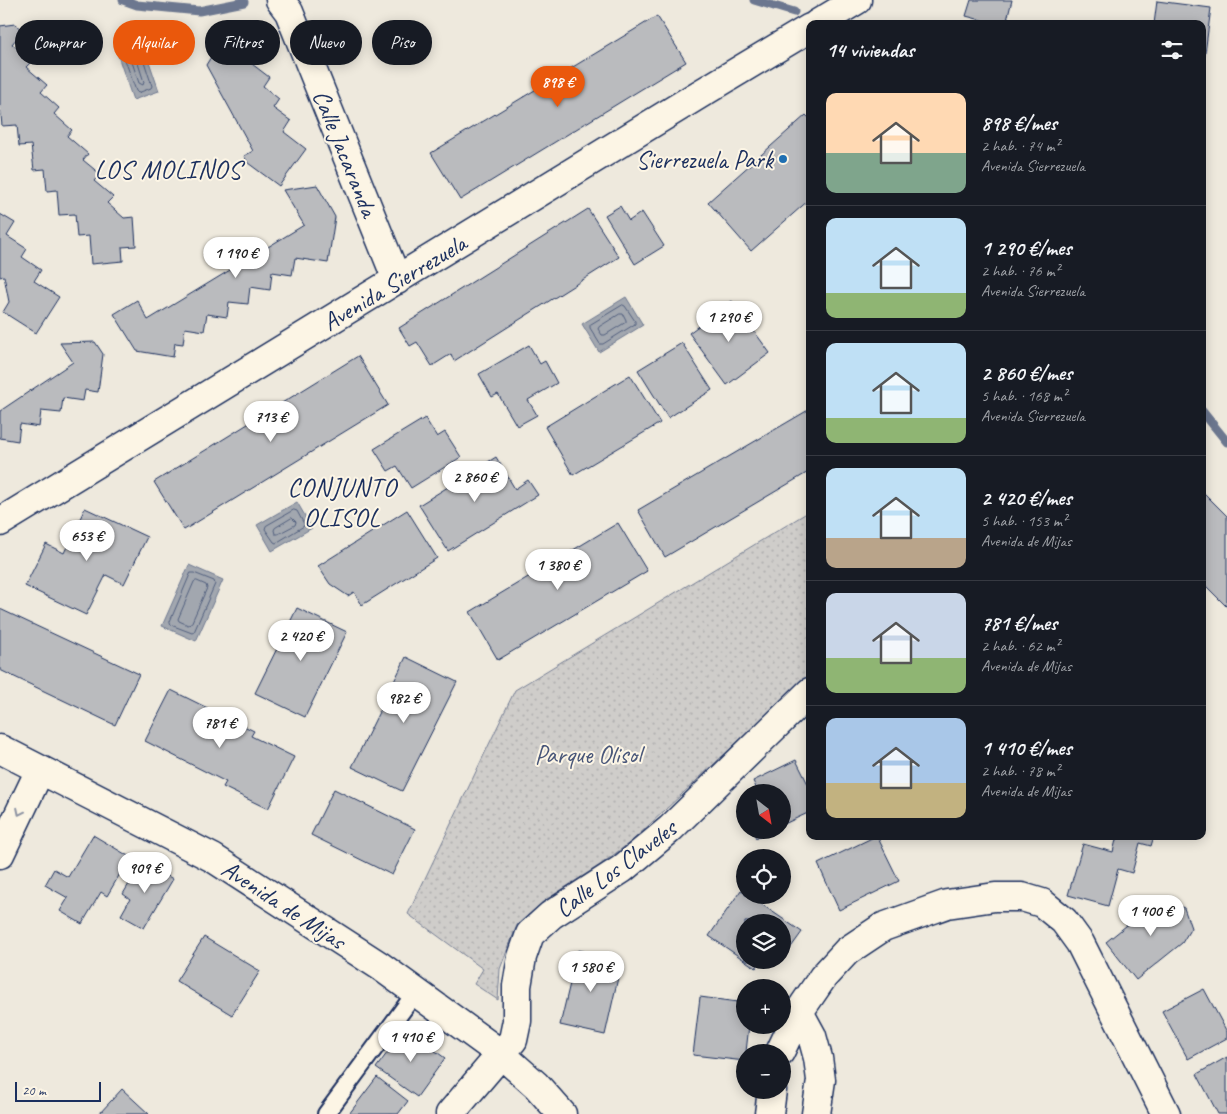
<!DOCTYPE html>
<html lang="es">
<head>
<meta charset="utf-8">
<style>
	body { margin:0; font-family:Caveat,sans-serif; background:#242831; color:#f1f3f6; height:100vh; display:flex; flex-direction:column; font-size:19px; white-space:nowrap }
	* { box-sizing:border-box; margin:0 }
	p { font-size:16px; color:#9ea1a6 }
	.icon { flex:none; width:28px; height:28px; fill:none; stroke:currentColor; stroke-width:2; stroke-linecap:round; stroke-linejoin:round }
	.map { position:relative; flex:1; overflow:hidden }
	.drawer { position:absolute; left:806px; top:20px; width:400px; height:820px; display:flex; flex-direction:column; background:#171b24; border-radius:10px; box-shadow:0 2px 12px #0003 }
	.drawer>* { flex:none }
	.top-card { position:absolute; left:15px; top:20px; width:475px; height:45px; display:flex; gap:10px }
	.needle { width:32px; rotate:149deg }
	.fabs { position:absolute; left:736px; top:784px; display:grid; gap:10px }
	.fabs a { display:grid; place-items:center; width:55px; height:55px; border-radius:50%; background:#171b24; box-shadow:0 2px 12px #0003; font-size:25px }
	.scale { position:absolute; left:15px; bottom:12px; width:86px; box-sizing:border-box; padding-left:5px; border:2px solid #1b2f5e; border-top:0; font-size:14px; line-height:18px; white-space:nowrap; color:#1b2f5e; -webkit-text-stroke:4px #fcf5e5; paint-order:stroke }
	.price { position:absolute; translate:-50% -42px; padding:0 11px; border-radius:18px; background:#fff; color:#222; font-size:16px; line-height:32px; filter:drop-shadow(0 1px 2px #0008) }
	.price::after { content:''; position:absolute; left:50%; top:30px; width:15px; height:11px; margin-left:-8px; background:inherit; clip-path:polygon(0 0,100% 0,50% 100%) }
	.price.current { background:#ea580c; color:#fff }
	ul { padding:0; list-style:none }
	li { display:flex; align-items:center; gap:15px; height:125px; padding:0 20px }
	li+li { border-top:1px solid #363941 }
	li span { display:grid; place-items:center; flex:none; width:140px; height:100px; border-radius:10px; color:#555 }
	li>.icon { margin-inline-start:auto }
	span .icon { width:60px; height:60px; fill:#fffc; stroke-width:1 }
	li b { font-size:21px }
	h2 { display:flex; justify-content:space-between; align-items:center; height:60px; padding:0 20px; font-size:21px }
	.pill { padding:0 18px; border-radius:22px; background:#171b24; box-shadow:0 2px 12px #0003; font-size:18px; line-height:45px }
	.pill.current { background:#ea580c; color:#fff }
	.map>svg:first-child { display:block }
</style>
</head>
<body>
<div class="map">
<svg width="1227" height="1114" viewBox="0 0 1227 1114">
	<defs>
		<pattern id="park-dots" width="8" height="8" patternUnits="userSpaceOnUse" patternTransform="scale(1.25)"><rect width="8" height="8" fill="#cfcdca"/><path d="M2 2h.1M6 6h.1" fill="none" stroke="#b1b0b0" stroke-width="1.8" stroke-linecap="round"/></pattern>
	</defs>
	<rect width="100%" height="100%" fill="#eee9dd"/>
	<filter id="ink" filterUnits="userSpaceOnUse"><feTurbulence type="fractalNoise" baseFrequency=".02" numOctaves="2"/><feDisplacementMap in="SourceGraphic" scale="10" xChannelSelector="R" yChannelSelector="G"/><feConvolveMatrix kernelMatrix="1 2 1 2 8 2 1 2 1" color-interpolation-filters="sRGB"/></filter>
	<g filter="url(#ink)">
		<!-- park -->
		<path fill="url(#park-dots)" stroke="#757e94" d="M810,511V674L632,841L600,865L544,901L517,925L500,969L498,1000L474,984L483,969L408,914L515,690Z"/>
		<!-- water -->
		<path fill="#a2a7af" stroke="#6c778f" d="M141,38L159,91L133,100L115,47Z
			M626,297L643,325L599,352L582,324Z
			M297,502L312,528L272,551L257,525Z
			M189,565L223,580L196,641L162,626Z"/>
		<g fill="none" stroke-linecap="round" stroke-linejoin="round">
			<!-- shore -->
			<path stroke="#515f7e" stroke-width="1" d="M136,45L139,46L152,86L151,88L138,93L136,91L122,51L123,49Z
				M131,53H133L135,54L144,82L143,85L139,83L130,56Z
				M623,305L625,306L635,321V324L603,344H600L590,328V325Z
				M620,314H623L626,320V322L605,335H602L598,329L599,327Z
				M294,510L297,511L304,524V526L276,543L274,542L265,529L266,526Z
				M292,518L296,522L295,525L278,534H275L274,530L275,528Z
				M191,573H194L214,581L215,584L194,632L192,633L171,625L170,622Z
				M197,581L206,585L207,588L191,624L188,625L179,621L178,619L194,582Z"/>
			<!-- stream -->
			<path stroke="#6c778f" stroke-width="9" d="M123,0L137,5L199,11L244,2
				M754,0L794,12
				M1202,411L1227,442"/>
		</g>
		<!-- building -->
		<path fill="#babbbe" stroke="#1b2f5e" d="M971,0H1012L1006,24H996L966,16Z
			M1157,1L1211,8L1202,76V24H1154Z
			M657,16L686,62L460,200L431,153Z
			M15,24L23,31L12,44L32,61L26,67L47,85L41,92L59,108L54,114L72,130L67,136L88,154L83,160L100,174L94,181L113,197L107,203L124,218L134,217L136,246L122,247L123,261L91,264L89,236L77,237L75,214L59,215L57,190L47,191L45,169L34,170L31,145L19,146L17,125L2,126L0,105V26Z
			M238,38L259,55L252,64L269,77L263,86L279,99L273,108L291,121L284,132L306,149L279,186L248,163L244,156L253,151L206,65L219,44Z
			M806,115L810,119V199L751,251L708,202Z
			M317,185L335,217L328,263L295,258L292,275L272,272L270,290L250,287L248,304L229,302L227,317L207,314L204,331L185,328L183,344L175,343L173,357L137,351L114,314L137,300L148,320L304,225L283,190Z
			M620,206L629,221L642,212L664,246L635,264L605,215Z
			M588,209L619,257L454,361L451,354L432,366L417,342L410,346L399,328Z
			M0,214L15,223L7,236L27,249L22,257L41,270L34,281L59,297L36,333L3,312L9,302L4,276L0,277Z
			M732,301L770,353L727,385L689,333Z
			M95,342L103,354L98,392L85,390L83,401L63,398L61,413L41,411L39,427L20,424L18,441L0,438V411L73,362L60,343Z
			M682,343L712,390L668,418L638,370Z
			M529,345L540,364L545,361L557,383L528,400L537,415L517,426L498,394L492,397L479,374Z
			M358,356L388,405L184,530L154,482Z
			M630,375L660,423L573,475L545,427Z
			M810,409V471L665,557L638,510Z
			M425,418L437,437L445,432L461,457L411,488L397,466L388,471L374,449Z
			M496,457L515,489L528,480L538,495L448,551L419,505Z
			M1202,491L1227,516V607L1202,582Z
			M85,508L147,537L124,584L106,575L86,615L25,586L46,544L64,553Z
			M407,510L437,558L362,605L354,592L348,596L330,584L318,566Z
			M618,523L647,571L498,660L470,612Z
			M297,608L347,632L305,717L255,693Z
			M0,609L139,674L115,725L0,670Z
			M406,657L457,682L402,791L352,767Z
			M171,690L254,731L251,736L294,757L268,809L223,787L226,782L145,741Z
			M796,760L810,788V812L782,825V792H758L753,781Z
			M334,789L415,829L392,875L311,835Z
			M752,830H772L756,838Z
			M93,835L130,857L107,896L101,892L82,924L60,911L68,898L45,885L54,869L68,877Z
			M876,836H877L899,881L839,910L818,864Z
			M1117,836H1154L1151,846L1140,843L1132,873L1118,869L1108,906L1068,895L1083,844L1113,852Z
			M142,862L173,879L144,928L121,915L130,899L123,894Z
			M741,890L745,893V895H748L802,932L784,957L782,956V922H745V960H761L756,968L709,936Z
			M1170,901L1184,908L1191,928L1182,943L1136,980L1106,942L1152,905Z
			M204,937L260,971L232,1015L176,981Z
			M578,950L622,960L605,1035L560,1025Z
			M1204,989L1227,1032V1038L1188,1059L1162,1011Z
			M700,997L745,1003V1025H749L745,1061L693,1055Z
			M405,1029L445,1058L417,1097L376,1068Z
			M1227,1057V1114H1218L1197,1074Z
			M377,1077L408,1101L398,1114H349Z
			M122,1089L149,1114H99Z"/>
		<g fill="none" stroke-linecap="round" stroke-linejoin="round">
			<defs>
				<path id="service" d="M326,1114L416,992"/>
				<path id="minor" d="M280,0L289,12L397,280
					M817,24L857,0
					M0,522L700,94L810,28
					M0,749L213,858L380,966L501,1054L536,1085L562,1114
					M0,854L40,770
					M799,1012L812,1036L818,1058L821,1080L816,1114
					M780,1052L799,1012L823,977L847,951L883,927L947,904L995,897H1022L1042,903L1064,921L1080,943L1166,1114
					M450,1114L513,1040L517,1021V986L522,957L530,934L551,915L622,869L670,829L810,692
					M769,1114L772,1090"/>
			</defs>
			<!-- service casing -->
			<use href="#service" stroke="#1b2f5e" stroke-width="20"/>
			<!-- minor casing -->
			<use href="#minor" stroke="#1b2f5e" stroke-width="31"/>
			<!-- service -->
			<use href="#service" stroke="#fcf5e5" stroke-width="16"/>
			<!-- minor -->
			<use href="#minor" stroke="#fcf5e5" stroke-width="28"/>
		</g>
		<!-- one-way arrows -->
		<defs><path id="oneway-chevron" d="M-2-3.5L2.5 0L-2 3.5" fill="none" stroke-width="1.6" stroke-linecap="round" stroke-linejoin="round" transform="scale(1.25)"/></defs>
		<use stroke="#8c92a2" href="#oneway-chevron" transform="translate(20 812) rotate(116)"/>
	</g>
	<!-- markers -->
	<circle fill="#1f6fb2" stroke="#fcf5e5" stroke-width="2" cx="783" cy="159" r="5"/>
	<g text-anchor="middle" stroke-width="4" stroke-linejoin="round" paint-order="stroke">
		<!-- street labels -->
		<g font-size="25" fill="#1b2f5e" stroke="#fcf5e5">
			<text transform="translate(346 153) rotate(68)" y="9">Calle Jacaranda</text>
			<text transform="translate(394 282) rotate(-31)" y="9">Avenida Sierrezuela</text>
			<text transform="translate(615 868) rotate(-37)" y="9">Calle Los Claveles</text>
			<text transform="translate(284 904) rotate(33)" y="9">Avenida de Mijas</text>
		</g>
		<!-- poi labels -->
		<g font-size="25" fill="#1b2f5e" stroke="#fcf5e5" text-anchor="end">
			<text x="773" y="168">Sierrezuela Park</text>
		</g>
		<!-- park labels -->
		<g font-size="25" fill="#485679" stroke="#fcf5e5">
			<text x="588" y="763">Parque Olisol</text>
		</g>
		<!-- neighbourhood labels -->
		<g font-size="26" letter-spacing="1" fill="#1b2f5e" stroke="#fcf5e5">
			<text x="168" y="178">LOS MOLINOS</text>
			<text x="342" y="496">CONJUNTO<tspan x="342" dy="30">OLISOL</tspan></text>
		</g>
	</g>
</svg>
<div class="fabs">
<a><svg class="needle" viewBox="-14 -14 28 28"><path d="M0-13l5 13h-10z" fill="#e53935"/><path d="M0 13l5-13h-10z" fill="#9ea1a6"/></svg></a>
<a><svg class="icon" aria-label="locate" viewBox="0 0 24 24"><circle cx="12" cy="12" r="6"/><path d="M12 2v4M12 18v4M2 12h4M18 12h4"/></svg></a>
<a><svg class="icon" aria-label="layers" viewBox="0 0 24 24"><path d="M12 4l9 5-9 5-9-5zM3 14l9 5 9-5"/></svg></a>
<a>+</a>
<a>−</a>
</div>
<div class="scale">20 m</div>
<b class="price current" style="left:558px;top:108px">898 €</b>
<b class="price" style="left:236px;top:279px">1 190 €</b>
<b class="price" style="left:729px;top:343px">1 290 €</b>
<b class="price" style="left:271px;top:443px">713 €</b>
<b class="price" style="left:475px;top:503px">2 860 €</b>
<b class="price" style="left:87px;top:562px">653 €</b>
<b class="price" style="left:558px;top:591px">1 380 €</b>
<b class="price" style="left:301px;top:662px">2 420 €</b>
<b class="price" style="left:404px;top:724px">982 €</b>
<b class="price" style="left:220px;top:749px">781 €</b>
<b class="price" style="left:145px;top:894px">909 €</b>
<b class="price" style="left:1151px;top:937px">1 400 €</b>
<b class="price" style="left:591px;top:993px">1 580 €</b>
<b class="price" style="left:411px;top:1063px">1 410 €</b>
<div class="top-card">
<a class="pill">Comprar</a>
<a class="pill current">Alquilar</a>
<a class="pill">Filtros</a>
<a class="pill">Nuevo</a>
<a class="pill">Piso</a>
</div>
<section class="drawer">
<h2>14 viviendas<svg class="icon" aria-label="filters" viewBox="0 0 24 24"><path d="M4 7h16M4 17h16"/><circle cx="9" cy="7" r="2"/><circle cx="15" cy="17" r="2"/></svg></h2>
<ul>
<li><span style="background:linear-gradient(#ffd9b3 60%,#7fa58c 0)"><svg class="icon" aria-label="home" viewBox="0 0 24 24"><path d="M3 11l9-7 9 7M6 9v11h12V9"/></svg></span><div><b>898 €/mes</b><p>2 hab. · 74 m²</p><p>Avenida Sierrezuela</p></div></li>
<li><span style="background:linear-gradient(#bfe0f5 75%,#8fb573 0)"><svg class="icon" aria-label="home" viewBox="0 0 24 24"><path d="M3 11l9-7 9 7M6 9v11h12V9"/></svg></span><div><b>1 290 €/mes</b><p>2 hab. · 76 m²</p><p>Avenida Sierrezuela</p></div></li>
<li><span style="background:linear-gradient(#bfe0f5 75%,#8fb573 0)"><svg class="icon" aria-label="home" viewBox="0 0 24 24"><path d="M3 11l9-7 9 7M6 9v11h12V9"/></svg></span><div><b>2 860 €/mes</b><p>5 hab. · 168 m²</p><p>Avenida Sierrezuela</p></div></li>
<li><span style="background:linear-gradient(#bfe0f5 70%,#b9a48a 0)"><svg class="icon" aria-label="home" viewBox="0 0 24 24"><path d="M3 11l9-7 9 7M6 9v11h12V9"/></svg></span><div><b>2 420 €/mes</b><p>5 hab. · 153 m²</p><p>Avenida de Mijas</p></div></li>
<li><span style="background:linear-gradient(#c9d6e8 65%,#8fb573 0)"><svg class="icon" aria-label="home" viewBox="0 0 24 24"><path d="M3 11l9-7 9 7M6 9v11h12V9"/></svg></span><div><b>781 €/mes</b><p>2 hab. · 62 m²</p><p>Avenida de Mijas</p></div></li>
<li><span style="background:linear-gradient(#a9c7e8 65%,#c2b280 0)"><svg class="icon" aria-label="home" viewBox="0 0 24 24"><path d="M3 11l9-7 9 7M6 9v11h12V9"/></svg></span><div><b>1 410 €/mes</b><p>2 hab. · 78 m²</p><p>Avenida de Mijas</p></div></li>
</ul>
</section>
</div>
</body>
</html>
